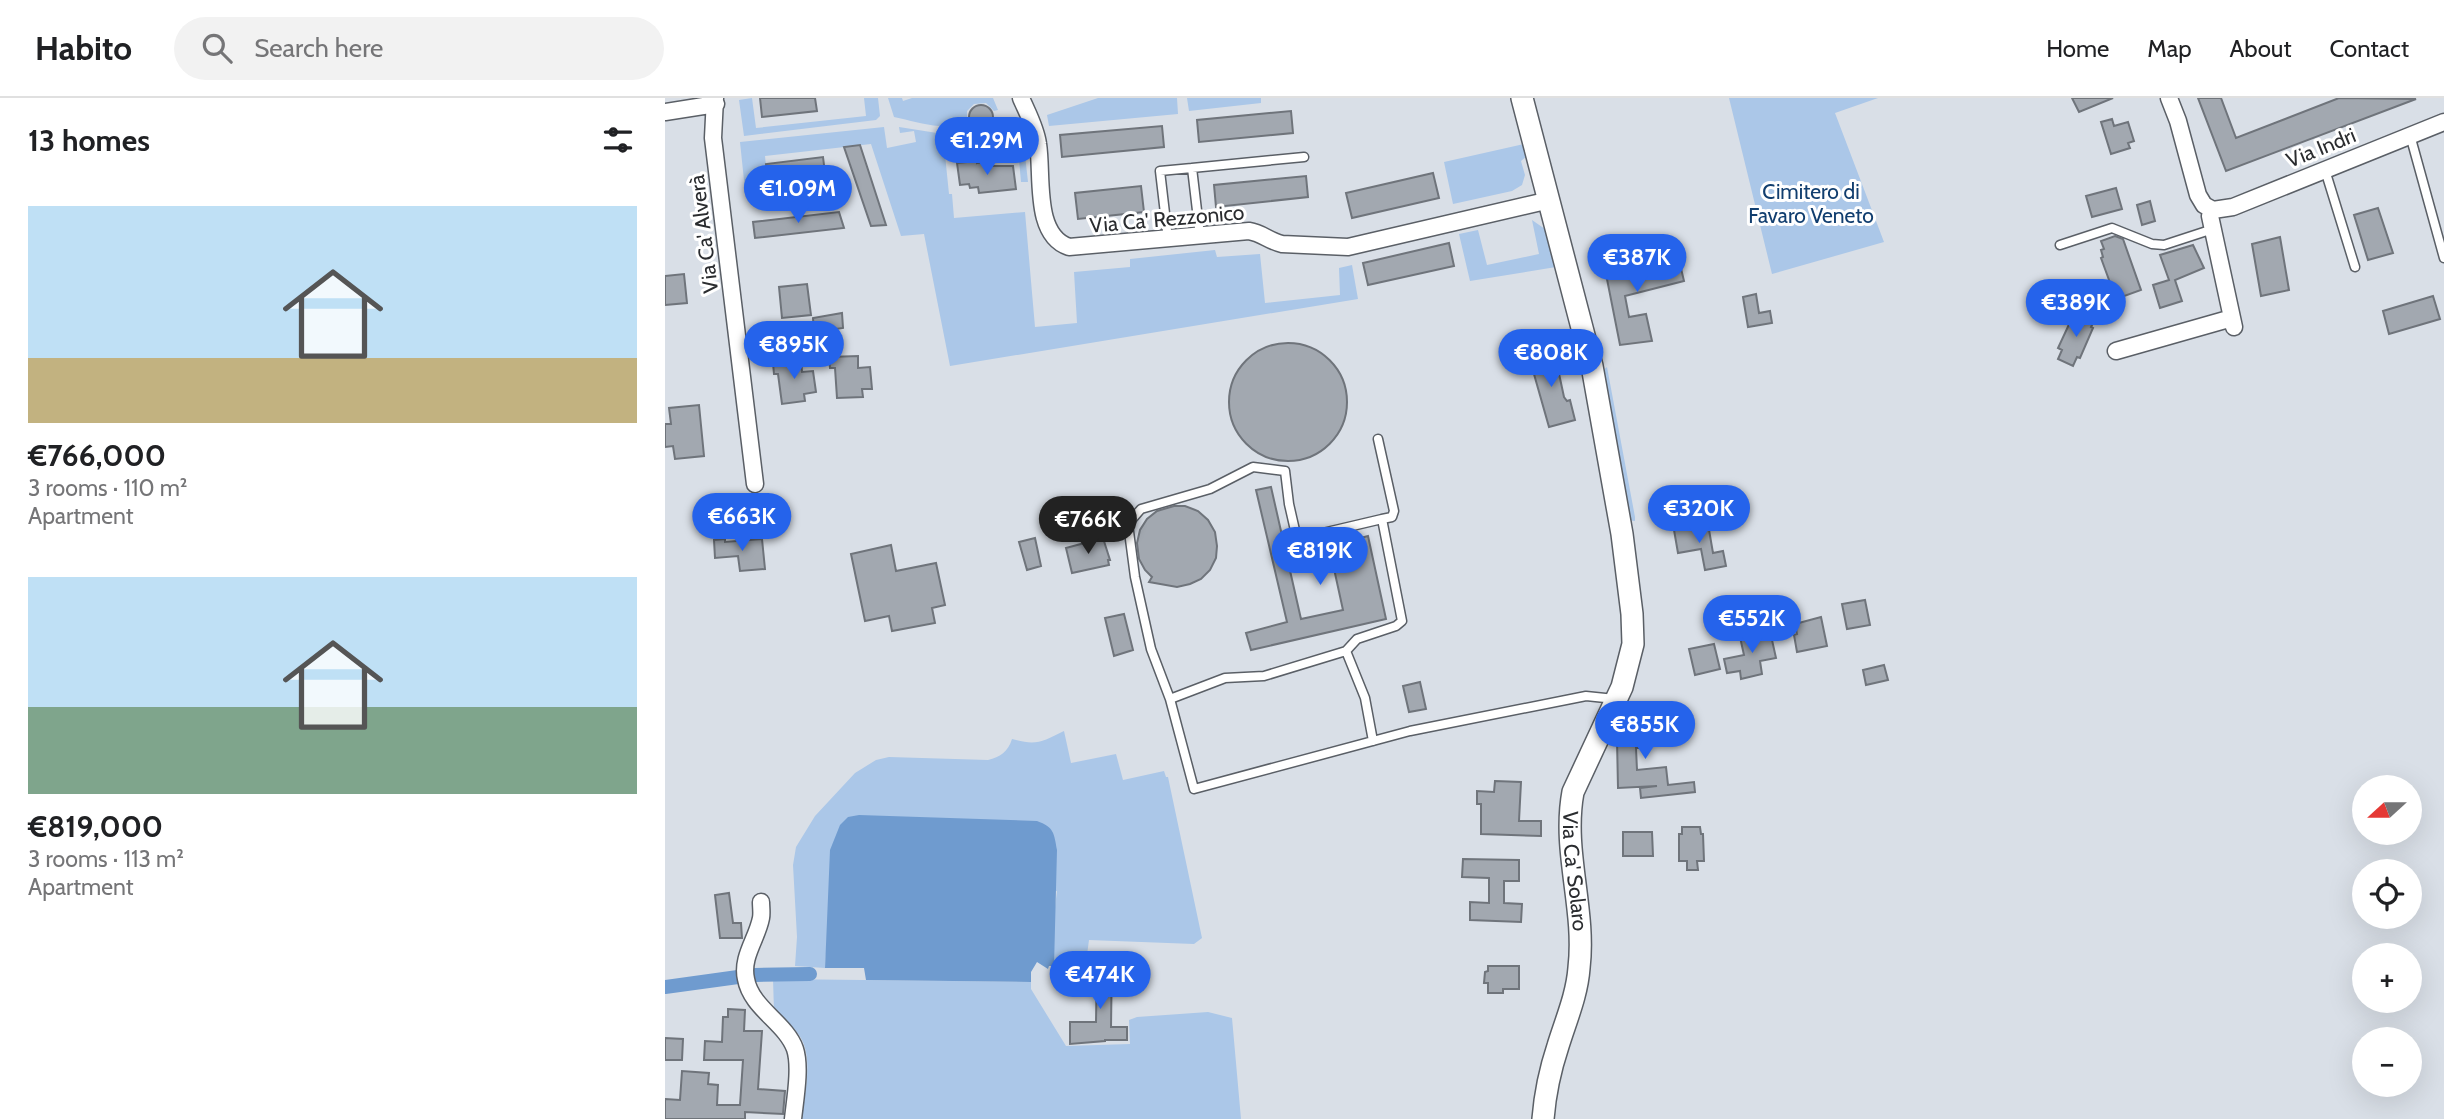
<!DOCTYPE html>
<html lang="en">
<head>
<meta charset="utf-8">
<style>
	body { margin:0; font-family:Cabin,sans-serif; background:#f2f2f2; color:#202124; height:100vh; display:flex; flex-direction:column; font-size:26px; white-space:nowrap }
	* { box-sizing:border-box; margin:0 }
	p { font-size:23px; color:#757577 }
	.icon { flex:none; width:38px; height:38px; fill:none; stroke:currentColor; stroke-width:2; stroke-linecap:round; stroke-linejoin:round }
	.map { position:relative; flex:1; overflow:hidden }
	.side { display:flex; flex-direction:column; background:#fff; width:665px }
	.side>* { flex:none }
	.needle { width:46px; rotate:249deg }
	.tools { position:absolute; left:1687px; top:677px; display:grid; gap:14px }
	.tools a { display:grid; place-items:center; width:70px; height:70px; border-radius:50%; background:#fff; box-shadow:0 7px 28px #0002; font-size:35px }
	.price { position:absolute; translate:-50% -60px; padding:0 16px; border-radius:24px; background:#2563eb; color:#fff; font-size:23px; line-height:46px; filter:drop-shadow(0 2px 4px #0008) }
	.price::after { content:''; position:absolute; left:50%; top:42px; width:21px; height:16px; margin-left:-10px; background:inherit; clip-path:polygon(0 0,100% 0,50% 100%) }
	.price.active { background:#222; color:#fff }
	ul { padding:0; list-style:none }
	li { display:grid; align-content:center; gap:14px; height:371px; padding:0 28px }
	li span { display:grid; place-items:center; height:217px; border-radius:0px; color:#555 }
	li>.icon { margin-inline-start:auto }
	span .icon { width:126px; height:126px; fill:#fffc; stroke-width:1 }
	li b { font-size:30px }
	h2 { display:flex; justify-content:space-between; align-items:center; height:84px; padding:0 28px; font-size:30px }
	header { display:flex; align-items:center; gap:42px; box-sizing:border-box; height:98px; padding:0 35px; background:#fff; border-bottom:2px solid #e0e0e0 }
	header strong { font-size:33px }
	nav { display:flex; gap:38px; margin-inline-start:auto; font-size:24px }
	.search { width:490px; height:63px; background:#f2f2f2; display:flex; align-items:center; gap:18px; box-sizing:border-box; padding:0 24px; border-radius:38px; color:#757577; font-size:26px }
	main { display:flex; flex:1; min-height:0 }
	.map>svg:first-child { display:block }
</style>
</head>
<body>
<header>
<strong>Habito</strong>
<div class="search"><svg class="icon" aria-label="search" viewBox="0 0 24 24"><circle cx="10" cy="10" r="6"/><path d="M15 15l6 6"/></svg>Search here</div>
<nav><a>Home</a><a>Map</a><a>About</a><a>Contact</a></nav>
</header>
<main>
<section class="side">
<h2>13 homes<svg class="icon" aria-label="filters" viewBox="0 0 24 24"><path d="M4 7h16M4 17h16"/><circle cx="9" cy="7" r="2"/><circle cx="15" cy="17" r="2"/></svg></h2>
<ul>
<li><span style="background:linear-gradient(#bfe0f5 70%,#c2b280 0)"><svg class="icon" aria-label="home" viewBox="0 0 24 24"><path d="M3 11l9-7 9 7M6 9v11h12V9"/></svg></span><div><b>€766,000</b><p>3 rooms · 110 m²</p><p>Apartment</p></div></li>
<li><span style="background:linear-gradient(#bfe0f5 60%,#7fa58c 0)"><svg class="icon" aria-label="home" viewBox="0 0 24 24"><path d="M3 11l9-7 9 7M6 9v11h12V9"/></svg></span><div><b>€819,000</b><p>3 rooms · 113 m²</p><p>Apartment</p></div></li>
</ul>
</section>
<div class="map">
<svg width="1779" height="1021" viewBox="0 0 1779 1021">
	<rect width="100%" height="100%" fill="#d9dfe7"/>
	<!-- green -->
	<path fill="#abc7e8" d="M87,0L91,30L201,18L199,0H213L215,18L211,22L79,38L74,2Z
		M223,0H237L238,3L247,0H328L333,12L329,13L321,5L309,6L302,13V24C291,24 284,28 274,28C259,27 244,22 229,19Z
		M433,0H512L513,16L384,28L382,17Z
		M522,0H596V5L524,13Z
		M1064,0H1213L1170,15L1219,144L1107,176Z
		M219,29L222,50L251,44L249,33L235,35L234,29L323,43L353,31L359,48L363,84H356L353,50L280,57L284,96H287L289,120L360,114L370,229L412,225L409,174L465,169V161L550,152L552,159L595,156L600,205L675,197L674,170L687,167L693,201L285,268L259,136L236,138L206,46L100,58L103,89L80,92L75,44Z
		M859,46L862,58L856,63L860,77L857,87L847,93L788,106L779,64Z
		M867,122L880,131L891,169L805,183L794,136L813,132L822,167L874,156Z
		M942,269L970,419V423L961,422L936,274Z
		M399,633L406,665L451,656L458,682L499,673L501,679H503L537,840L529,846L424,842L421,864H401L400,869L389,868L388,825L392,793L162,840L160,870L130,868L132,839L128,767L131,749L150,718L190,675L211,662L224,659L323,662C335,659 343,654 347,641C371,648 377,644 399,633Z
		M108,881L366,884V891L401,948L465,946L464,922L472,919L543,914L567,920L576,1021H137C139,998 148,964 137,942C132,931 118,922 109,913Z"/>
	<!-- water -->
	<path fill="#6f9bcf" d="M194,717L372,723C389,729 389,735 392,752L389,868H384L383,871L372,864L366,874V884L201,882L199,870H160L165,752L175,727L183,719Z"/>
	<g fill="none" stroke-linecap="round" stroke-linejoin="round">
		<!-- canal -->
		<path stroke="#6f9bcf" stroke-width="14" d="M90,877L145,876
			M0,889L73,879"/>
	</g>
	<!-- building -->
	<path fill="#a2a8b0" stroke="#6f747b" stroke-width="2" d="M95,0H150L152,13L97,19Z
		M1407,0H1448L1414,14Z
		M1533,0H1556L1571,40L1674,0L1751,1L1561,73Z
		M304 19a12 12 0 1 1 24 0a12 12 0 1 1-24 0Z
		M626,13L628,35L534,44L532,22Z
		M1447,21L1449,28L1463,24L1469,43L1463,45L1465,50L1446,56L1436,24Z
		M497,28L499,49L397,59L395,37Z
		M195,47L221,127L206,128L179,49Z
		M158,59L161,83L103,89L101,66Z
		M312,63V65L319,64L320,68H348L351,91L314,95L313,89L305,90L304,86L295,87L292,65Z
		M768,75L774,100L687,120L681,95Z
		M641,78L643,99L551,109L549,87Z
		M476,88L479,114L413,121L410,95Z
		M1451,90L1457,111L1427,119L1421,98Z
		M1485,103L1490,123L1477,127L1472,107Z
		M1713,110L1728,155L1703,162L1689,117Z
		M174,114L179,130L90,140L88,124Z
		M1450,138L1458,141L1476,192L1451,201L1436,160L1438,159L1436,152L1439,151L1436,143Z
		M1615,139L1624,192L1596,198L1587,146Z
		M784,145L789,168L703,187L698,165Z
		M1528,147L1539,170L1510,182L1517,203L1495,210L1488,187L1504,182L1495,157Z
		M987,161L989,168L1014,162L1019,183L960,198L964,219L981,216L987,243L955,247L939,166L953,163L955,168Z
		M19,176L22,205L0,207V178Z
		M142,186L146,217L117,220L114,189Z
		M1091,196L1094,215L1105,213L1107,225L1083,229L1078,199Z
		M1768,198L1775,221L1724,236L1718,213Z
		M1414,214L1430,221L1426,229L1428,230L1415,260L1412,259L1408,268L1393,261L1397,252L1393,250L1407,220L1411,221Z
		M177,215L178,230L149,234L148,220Z
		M564 304a59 59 0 1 1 118 0a59 59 0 1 1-118 0Z
		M884,250L889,272L893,271L899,299L902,303L905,302L910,322L884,329L863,255Z
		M193,258V270L205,269L207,291H197L198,299L172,300L170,270H165L164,259Z
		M136,261L137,274L148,273L151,294L139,296L140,303L117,306L113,276H109L108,265Z
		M34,307L39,358L10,361L8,348L0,349V326H6L4,310Z
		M606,389L636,521L678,512L666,457L679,454L677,445L703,438L721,521L586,552L581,535L622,524L591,392Z
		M509,408H520L533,413L543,422L550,434L552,448L551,460L545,472L536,481L525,486L512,489L484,484L487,479L480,472L474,461L472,445L475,432L482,421L492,413Z
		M1043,426L1048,455L1058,453L1061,468L1040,472L1036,451L1013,455L1009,432Z
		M370,440L376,468L362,472L354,444Z
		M438,440L445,462H443L444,467L407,475L401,450Z
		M60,441V444L97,441L100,471L75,473L73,458L50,460L49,442Z
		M226,447L231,473L271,465L280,507L267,510L270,525L227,533L224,518L200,523L186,456Z
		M1200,502L1205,527L1182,531L1177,506Z
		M459,516L468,552L449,558L440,520Z
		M1156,519L1162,548L1132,554L1129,537L1132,536L1130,526Z
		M1105,533L1111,560L1095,563L1097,576L1076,581L1075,573L1062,575L1059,561L1079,557L1075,539Z
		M1049,546L1055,571L1030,577L1024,551Z
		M1219,567L1223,582L1201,587L1198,572Z
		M755,584L761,611L744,614L738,588Z
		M970,608H993L995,624L982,625V650H971L972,672L1001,669L1003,687L1029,684L1030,694L976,700L975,690L992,688L953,690L952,642L970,641Z
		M830,683L856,684L854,723H876V738L816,736V706H812V693L829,694Z
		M1017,729H1035L1036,736H1038L1039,763H1032L1033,772H1022V763H1014V736H1017Z
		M958,734H987L988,758H958Z
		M798,761L854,762V783H839V805L857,806L856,824L805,822V804L824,805V780L797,779Z
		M64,795L68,825H76L77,840H55L50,797Z
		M432,857H447L446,929H462V942H440V943L405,946V924H431Z
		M823,868H854V891H838V895H823V885H819L820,874L823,873Z
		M63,911L80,912L79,933H97L93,991L120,993L118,1016L80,1014V1021H0V1001L15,1002L17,973L44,975L43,986L53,987L52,1007H75L78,962H39L40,943L57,944L58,919H63Z
		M0,940L18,941L17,962H0Z"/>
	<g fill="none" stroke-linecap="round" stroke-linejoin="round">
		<defs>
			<path id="service" d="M1745,37L1779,160
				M527,70L639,59
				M1660,72L1690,169
				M503,141L495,73L527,70L535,138
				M1395,147L1447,130L1487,146L1499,147L1548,131
				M713,341L729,413L727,419L717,421
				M505,601L486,551L470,479L463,426L476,411L545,391L588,369L620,373L624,406L632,441L717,421L737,523L731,528L692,541L681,553
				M708,643L700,600L681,553L599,578L560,580L505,601L529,691L745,633L921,598L950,601"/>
			<path id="minor" d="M50,0L48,40L90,386
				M356,0C362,14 371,30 373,46C378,77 368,137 404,149L584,133C597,135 604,143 617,146L683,149L885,102
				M1504,0L1513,23L1533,97L1539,107L1548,112L1568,109L1779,24
				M0,14L51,6
				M1548,112L1545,118L1569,229
				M1451,253L1567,220
				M96,804C96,809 97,815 96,820C92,841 76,859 81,881C86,910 121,925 130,951C136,969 130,1002 128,1021"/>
			<g id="tertiary">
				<path id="s1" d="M857,0L927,268L957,436L967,516L968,546L957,589L908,694C897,753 921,811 914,870C912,897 901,922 893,948C885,972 880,996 878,1021"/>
			</g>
		</defs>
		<!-- service casing -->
		<use href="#service" stroke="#5a5f66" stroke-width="11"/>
		<!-- minor casing -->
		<use href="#minor" stroke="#5a5f66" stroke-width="19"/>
		<!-- tertiary casing -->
		<use href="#tertiary" stroke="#5a5f66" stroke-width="24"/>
		<!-- service -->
		<use href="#service" stroke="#fff" stroke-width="8"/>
		<!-- minor -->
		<use href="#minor" stroke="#fff" stroke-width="16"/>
		<!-- tertiary -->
		<use href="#tertiary" stroke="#fff" stroke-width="21"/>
	</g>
	<g text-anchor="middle" stroke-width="6" stroke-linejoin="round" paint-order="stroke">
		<!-- street labels -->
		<g font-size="21" fill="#2a2c2f" stroke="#fff">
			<text transform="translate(1656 50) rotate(-22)" y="7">Via Indri</text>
			<text transform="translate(502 121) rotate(-5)" y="7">Via Ca' Rezzonico</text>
			<text transform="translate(39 136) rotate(-97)" y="7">Via Ca' Alverà</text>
			<text dy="7" stroke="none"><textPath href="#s1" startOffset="798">Via Ca' Solaro</textPath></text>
		</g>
		<!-- park labels -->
		<g font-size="21" fill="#113e6f" stroke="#fff">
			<text x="1146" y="101">Cimitero di<tspan x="1146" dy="24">Favaro Veneto</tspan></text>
		</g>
	</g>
</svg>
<div class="tools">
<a><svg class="needle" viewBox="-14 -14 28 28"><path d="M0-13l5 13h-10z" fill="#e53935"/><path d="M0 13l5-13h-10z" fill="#757577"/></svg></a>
<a><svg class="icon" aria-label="locate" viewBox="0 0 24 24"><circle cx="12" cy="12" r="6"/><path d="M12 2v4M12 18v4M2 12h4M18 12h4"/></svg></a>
<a>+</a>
<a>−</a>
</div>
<b class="price" style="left:322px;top:79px">€1.29M</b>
<b class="price" style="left:133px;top:127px">€1.09M</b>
<b class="price" style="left:972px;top:196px">€387K</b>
<b class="price" style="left:1411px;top:241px">€389K</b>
<b class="price" style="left:129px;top:283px">€895K</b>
<b class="price" style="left:886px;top:291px">€808K</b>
<b class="price" style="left:1034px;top:447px">€320K</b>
<b class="price" style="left:77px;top:455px">€663K</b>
<b class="price active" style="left:423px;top:458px">€766K</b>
<b class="price" style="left:655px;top:489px">€819K</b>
<b class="price" style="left:1087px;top:557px">€552K</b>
<b class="price" style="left:980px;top:663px">€855K</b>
<b class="price" style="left:435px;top:913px">€474K</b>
</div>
</main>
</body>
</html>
